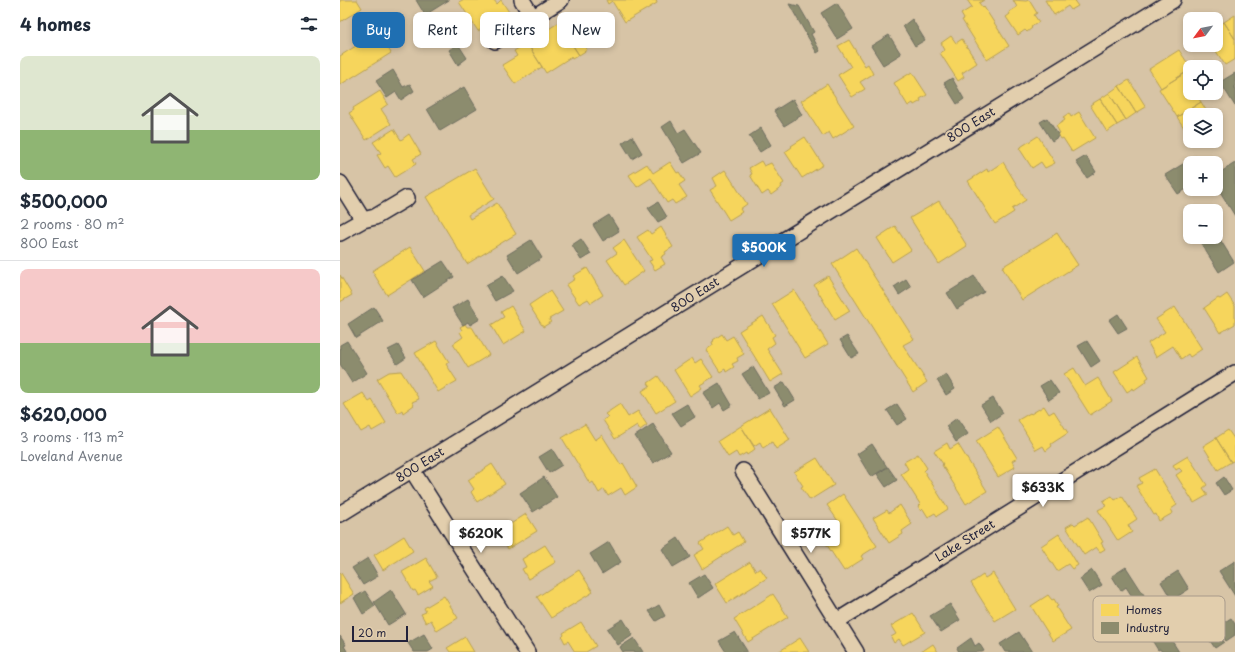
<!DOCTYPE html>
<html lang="en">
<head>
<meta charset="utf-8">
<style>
	body { margin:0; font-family:"Playpen Sans",sans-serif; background:#f2f2f3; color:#1f2937; height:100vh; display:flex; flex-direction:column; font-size:15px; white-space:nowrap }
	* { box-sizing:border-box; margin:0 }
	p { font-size:13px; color:#747a83 }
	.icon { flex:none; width:22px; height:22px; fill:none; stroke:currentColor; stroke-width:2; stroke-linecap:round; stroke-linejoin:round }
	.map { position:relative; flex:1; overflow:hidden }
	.panel { display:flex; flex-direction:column; background:#fff; width:340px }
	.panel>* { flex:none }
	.guide { position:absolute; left:12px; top:12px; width:380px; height:36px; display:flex; gap:8px }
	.needle { width:26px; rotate:238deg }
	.tools { position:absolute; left:843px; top:12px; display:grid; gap:8px }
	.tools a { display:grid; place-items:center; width:40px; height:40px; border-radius:8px; background:#fff; box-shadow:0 2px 6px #0003; font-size:20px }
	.scale { position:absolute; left:12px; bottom:10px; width:56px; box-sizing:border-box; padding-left:4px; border:2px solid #22223b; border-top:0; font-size:11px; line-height:14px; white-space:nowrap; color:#22223b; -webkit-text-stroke:3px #e2cead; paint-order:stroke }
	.price { position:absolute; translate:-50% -34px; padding:0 9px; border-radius:4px; background:#fff; color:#222; font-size:13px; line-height:26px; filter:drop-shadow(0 1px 2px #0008) }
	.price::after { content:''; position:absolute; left:50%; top:24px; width:12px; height:9px; margin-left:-6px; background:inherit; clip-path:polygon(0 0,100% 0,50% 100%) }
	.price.on { background:#1f6fb2; color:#fff }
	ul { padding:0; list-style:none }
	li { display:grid; align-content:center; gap:8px; height:212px; padding:0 20px }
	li+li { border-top:1px solid #e0e1e3 }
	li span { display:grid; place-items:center; height:124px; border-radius:8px; color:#555 }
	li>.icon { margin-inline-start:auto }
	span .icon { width:72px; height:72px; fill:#fffc; stroke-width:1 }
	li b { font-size:17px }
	h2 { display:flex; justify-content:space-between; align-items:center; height:48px; padding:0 20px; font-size:17px }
	.tag { padding:0 14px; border-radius:8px; background:#fff; box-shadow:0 2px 6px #0003; font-size:14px; line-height:36px }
	.tag.on { background:#1f6fb2; color:#fff }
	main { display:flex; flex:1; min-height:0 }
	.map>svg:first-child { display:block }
</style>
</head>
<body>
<main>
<section class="panel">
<h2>4 homes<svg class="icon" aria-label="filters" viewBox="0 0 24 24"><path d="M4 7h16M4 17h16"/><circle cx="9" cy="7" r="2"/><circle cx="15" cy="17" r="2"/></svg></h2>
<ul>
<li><span style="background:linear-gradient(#dfe7d0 60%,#8fb573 0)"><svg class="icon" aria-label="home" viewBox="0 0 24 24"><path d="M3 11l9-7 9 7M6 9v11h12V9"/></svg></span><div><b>$500,000</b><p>2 rooms · 80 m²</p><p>800 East</p></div></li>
<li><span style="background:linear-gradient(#f6c9c9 60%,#8fb573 0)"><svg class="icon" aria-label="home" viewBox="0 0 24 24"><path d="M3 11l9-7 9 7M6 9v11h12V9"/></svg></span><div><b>$620,000</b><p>3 rooms · 113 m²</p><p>Loveland Avenue</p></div></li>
</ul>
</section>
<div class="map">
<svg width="895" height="652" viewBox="0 0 895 652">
	<rect width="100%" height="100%" fill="#d7c4a6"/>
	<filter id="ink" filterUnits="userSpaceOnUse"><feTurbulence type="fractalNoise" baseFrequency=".025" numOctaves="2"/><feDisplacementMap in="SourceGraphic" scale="8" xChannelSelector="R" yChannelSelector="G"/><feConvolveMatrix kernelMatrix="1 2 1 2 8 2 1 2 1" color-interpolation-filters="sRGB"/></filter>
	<g filter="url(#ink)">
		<!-- homes -->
		<path fill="#f6d55c" stroke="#b69f52" d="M0,0H17L22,8L0,22Z
			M122,0H154L157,4L161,0L169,12L138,31L119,2Z
			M266,0H316L317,3L285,22L272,1L268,4Z
			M627,0H644L639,3L643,8L644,7L669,46L647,60L622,20L624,19L621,14L632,7Z
			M673,0L686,1L689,0L697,13L694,15L699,22L691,27L692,28L687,32L685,30L678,35L666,17L670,14L669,12L677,7Z
			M705,0H737L735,2L738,6L731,10L728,6L714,15Z
			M245,14L258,34L244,44L247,50L239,55L218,23L227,17L230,23Z
			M895,15V39L884,22Z
			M884,22L895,39V59L885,65L872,45H876V27Z
			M218,23L239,55L232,59L231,57L206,73L187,43Z
			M38,32L51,53L0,85V56Z
			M611,36L616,43L622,39L637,63L622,73L624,77L618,81L600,53L605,50L601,43Z
			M509,40L525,66L528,64L533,74L520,82L525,89L512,97L498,75L511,67L498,46Z
			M187,43L202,67L175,84L162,65L177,56L174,51Z
			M839,50L850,67V70L821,88L809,69Z
			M850,70V93H855L861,102L837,117L819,89Z
			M572,72L587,95L580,99L581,101L574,105L573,103L568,106L554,83Z
			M789,80L806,107L796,113L779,86Z
			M487,84L514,126L493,139L489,132L483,136L461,101Z
			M779,86L796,113L786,120L769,93Z
			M40,91L48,104L41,109L51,124L26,140L9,113L14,110L13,108Z
			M769,93L786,120L777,125L760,99Z
			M760,99L777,125L767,132L750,105Z
			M861,102L869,115H850V137L837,117Z
			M739,112L755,138L732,152L723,138L721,139L718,134L720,133L716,126L725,120L723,117L729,113L731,117Z
			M54,129L61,140L69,134L81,154L73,159L76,164L55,177L48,166L45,168L37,155L41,153L33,142Z
			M698,136L715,163L705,168L701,162L692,168L679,148Z
			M465,137L483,165L462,178L445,152L452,147L451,146Z
			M421,161L424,166L431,163L444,183L441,185L442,187L431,195L428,191L422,195L410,175L412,174L409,168Z
			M330,162L337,173L339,172L345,181L339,185L347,197L335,204L332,200L327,203L311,178L297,187L289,175L307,164L313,173Z
			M663,162L686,200L672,209L674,212L655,224L628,181L647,169L648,172Z
			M135,168L154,199L128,215L130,219L157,203L176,234L127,264L86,197Z
			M385,170L407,204L400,209L402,212L389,220L370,190L377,186L373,178Z
			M599,201L627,246L599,264L570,218Z
			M555,226L571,250L552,262L537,238Z
			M321,227L333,247L325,252L326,254L321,257L325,264L315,270L309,261L312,260L297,237L308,230L311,234Z
			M717,233L738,265L682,300L662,267Z
			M284,240L304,271L284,285L267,260L277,253L273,248Z
			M70,247L85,271L47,295L32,271Z
			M516,248L574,339L563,345L587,382L573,392L492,264Z
			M247,268L263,295L251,303L248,299L239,304L226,285L235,279L233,276Z
			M0,275L12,295L0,302Z
			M488,276L510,311L495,320L474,285Z
			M454,290L488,344L465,358L432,304Z
			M210,291L223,311L209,319L211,322L203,327L189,305Z
			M887,294L895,306V324L880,333L864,308L878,298L880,299Z
			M171,306L186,331L163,345L151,325L164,317L161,312Z
			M835,307L862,349L850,357L848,354L841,359L833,346L816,357L808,343L825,332L816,319Z
			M423,316L435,335L432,337L435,343L427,349L443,374L430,382L399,331Z
			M125,324L127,327H132L149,355L128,368L113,344L123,337L120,332L122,330L120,327Z
			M382,334L386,340L393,336L404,354L397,358L398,361L392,364L394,367L386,372L385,369L380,372L366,350L373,345L372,342L374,341L373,340Z
			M96,341L109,362L106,364L117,381L98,392L75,353Z
			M797,357L809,377L806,379L807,381L794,390L793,388L787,392L774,372Z
			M352,358L355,363L361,359L373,377L360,385L362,388L350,396L334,370Z
			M734,368L745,386L758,378L772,401L750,415L724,374Z
			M61,371L79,399L72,402L74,405L63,413L62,410L58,413L37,379L49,372Z
			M318,376L335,401L316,413L302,391L310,386L308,383Z
			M23,393L29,402L32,400L46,423L32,431L30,427L21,432L4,404Z
			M280,404L288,417L298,411L307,425L300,430L297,425L275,439L263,420L268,417L265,414Z
			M704,406L709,414L714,411L728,433L711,444L712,446L706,451L703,446L696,450L678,420L690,413L691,414Z
			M430,408L450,440L436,449L432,442L423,448L420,442L414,446L401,426Z
			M245,424L255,440L262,435L281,465L283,463L297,487L285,495L281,488L268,496L264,489L259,493L253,482L250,484L222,438Z
			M401,426L415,449L407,455L406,453L399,457L396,452L388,457L378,441Z
			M658,427L677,458L672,461L675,467L658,477L636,441Z
			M888,430L895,440V460L891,462L876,438Z
			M876,438L891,462L878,470L863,446Z
			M607,443L610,449L618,444L647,491L626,504L602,465L603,464L594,451Z
			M578,454L587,468L584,471L608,509L597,516L595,513L588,517L583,509L581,511L578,506L580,504L561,474L568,469L564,462Z
			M848,456L867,485L863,488L868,495L854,503L836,475L842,471L839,468L836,470L833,465Z
			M477,458L494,485L470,500L461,487L463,486L454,472Z
			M152,464L165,484L137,502L131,492L134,489L128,480Z
			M815,469L837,505L831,509L833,513L819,521L816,514L814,515L796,486L802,483L799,478Z
			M503,494L537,546L521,556L523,559L504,571L481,536L500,524L487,505Z
			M772,496L775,500L782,496L797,519L788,525L792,532L778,541L758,510L766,506L763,501Z
			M560,505L572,524L562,531L563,534L549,543L533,518L547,510L549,513Z
			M186,514L197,531L168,549L162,539L167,536L163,529Z
			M748,517L763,542L761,543L765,549L760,552L756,547L744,555L726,527L733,523L735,525Z
			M387,526L393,535L398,532L404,542L362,569L354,555L364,549L360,543Z
			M719,534L738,565L732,569L728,564L717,571L701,546Z
			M64,536L73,551L43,570L34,555Z
			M205,545L216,562L188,579L182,569L186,567L182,559Z
			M86,558L97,577L89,581L93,586L78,595L75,590L73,591L62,572Z
			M410,562L416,571L420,568L427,578L387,603L375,584Z
			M239,570L253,592L211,618L197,597Z
			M1,573L14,594L0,603V574Z
			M653,573L675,609L655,621L631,583L643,575L645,578Z
			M433,594L448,617L408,642L394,619Z
			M708,595L712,600L714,599L718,606L716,607L731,630L713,641L691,606Z
			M104,596L118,618L97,631L91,620L86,623L81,614L86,612L84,608Z
			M573,613L585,632L563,645L559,639L554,643L551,637L556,634L551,626Z
			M241,622L256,646L246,652H235L228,641L225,643L222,637L224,635L223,633Z
			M125,637L134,652H110L107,648Z
			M460,638L469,652H438Z
			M593,644L598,652H581Z"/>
		<!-- industry -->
		<path fill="#8c8c6e" stroke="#6c6c5f" d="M76,0H109L85,15Z
			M497,3L513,29L497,39L481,13Z
			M449,4L459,6L474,32L471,34L480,51L477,53Z
			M572,19L585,40L575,46L563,26Z
			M549,35L561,54L543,65L531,46Z
			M118,44L127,58L118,65L109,50Z
			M53,70L63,87L70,84L74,91L61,100L56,92L47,98L36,81Z
			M895,73V106L880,82Z
			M612,78L624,99L617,104L604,83Z
			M124,87L137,109L100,131L87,109Z
			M453,99L462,115L444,126L434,111Z
			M707,118L719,136L712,141L700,122Z
			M331,121L338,133L345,129L361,153L344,163L322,127Z
			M421,128L431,145L420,152L409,136Z
			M292,136L302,153L292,159L282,143Z
			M746,156L756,172L747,178L736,162Z
			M856,156L861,163H850V187L838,194L825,175Z
			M895,163V216L876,185V175Z
			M318,202L327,217L318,222L308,208Z
			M269,215L279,231L263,241L253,225Z
			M876,233L894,262L879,272L857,237H876Z
			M241,239L251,254L241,260L232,245Z
			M191,240L202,258L178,273L167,255Z
			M103,261L114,277L83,297L72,280Z
			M163,276L173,291L155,301L146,286Z
			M634,276L644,292L617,309L607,293Z
			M566,279L571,287L559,295L554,287Z
			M128,299L140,319L130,325L128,322L123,325L112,308Z
			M34,307L43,321L16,338L8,324Z
			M778,314L787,328L778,333L769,320Z
			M507,336L519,354L511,358L500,340Z
			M7,341L27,373L12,383L0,364V345Z
			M747,341L760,361L751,367L738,346Z
			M58,345L66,358L57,364L48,350Z
			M413,367L429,393L418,399L402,374Z
			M606,374L615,389L606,395L597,380Z
			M710,380L719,393L709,400L700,386Z
			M444,382L455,400L445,406L434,388Z
			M379,383L392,405L384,410L380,403L373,408L363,393Z
			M653,398L663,413L651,421L641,405Z
			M347,404L355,417L341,426L332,413Z
			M557,404L567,419L557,425L547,410Z
			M617,418L628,434L616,442L606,426Z
			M313,424L331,452L313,463L295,436Z
			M532,444L547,467L531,477L517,454Z
			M212,449L222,465L209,473L199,457Z
			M548,467L557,480L546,487L537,474Z
			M204,477L217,497L193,512L180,493Z
			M884,477L892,490L884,495L876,483Z
			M338,538L350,557L333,567L322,549Z
			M269,542L281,562L262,574L250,554Z
			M28,558L38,576L23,585L12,568Z
			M895,561V596L879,571Z
			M786,567L804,595L795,601L786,587L781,591L772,576Z
			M752,570L762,585L749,593L740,579Z
			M838,571L849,589L832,600L821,582Z
			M364,574L373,588L358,598L349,583Z
			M51,590L66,614L48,625L34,602Z
			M25,591L35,606L23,614L14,598Z
			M610,604L620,620L601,632L590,616Z
			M319,605L325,616L316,621L309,611Z
			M891,618L895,624V635L886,641L877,627Z
			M283,619L293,635L278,645L267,629Z
			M823,622L834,640L832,641L839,652H822L820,649L818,650L807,632Z
			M876,629L884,642L875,648L866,635Z
			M395,632L407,651V652H386L379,641Z
			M679,632L692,652H665L660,644Z
			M84,634L93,649L88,652H74L68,643Z
			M0,636L6,645L4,646L7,651L5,652H0Z
			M294,638L303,652H283L280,647Z
			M631,638L635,646L639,643L644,651L642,652H619L617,648Z"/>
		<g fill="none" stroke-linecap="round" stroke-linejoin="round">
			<defs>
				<path id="minor" d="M182,0L193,18
					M155,41L221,0
					M0,183L23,220
					M0,233L23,220L35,217L67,198
					M72,470L187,652
					M403,471L516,652
					M0,514L833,0
					M497,621L895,373"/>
			</defs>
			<!-- minor casing -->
			<use href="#minor" stroke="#22223b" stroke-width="18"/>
			<!-- minor -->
			<use href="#minor" stroke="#e2cead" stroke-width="15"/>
		</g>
	</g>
	<g text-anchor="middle" stroke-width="4" stroke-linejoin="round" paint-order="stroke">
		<!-- street labels -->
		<g font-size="12" fill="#22223b" stroke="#e2cead">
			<text transform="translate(631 125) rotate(-32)" y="4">800 East</text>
			<text transform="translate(355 295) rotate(-32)" y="4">800 East</text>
			<text transform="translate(80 465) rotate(-32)" y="4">800 East</text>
			<text transform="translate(625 541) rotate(-32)" y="4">Lake Street</text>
		</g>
	</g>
	<!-- legend -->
	<rect x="753" y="596" width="132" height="46" rx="6" fill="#e2cead" stroke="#a89a8b" stroke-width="1"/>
	<rect x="761" y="604" width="18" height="12" fill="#f6d55c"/>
	<rect x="761" y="622" width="18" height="12" fill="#8c8c6e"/>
	<g font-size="11" fill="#22223b">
		<text x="786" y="614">Homes</text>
		<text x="786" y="632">Industry</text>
	</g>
</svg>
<div class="tools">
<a><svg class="needle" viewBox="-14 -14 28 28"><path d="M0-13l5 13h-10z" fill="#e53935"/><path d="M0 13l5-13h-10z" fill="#747a83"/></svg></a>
<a><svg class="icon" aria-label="locate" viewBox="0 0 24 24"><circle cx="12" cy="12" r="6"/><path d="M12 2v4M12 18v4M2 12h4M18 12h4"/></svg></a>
<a><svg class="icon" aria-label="layers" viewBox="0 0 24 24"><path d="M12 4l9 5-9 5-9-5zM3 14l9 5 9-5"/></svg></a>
<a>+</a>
<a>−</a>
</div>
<div class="scale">20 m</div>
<b class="price on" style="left:424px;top:268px">$500K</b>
<b class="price" style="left:703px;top:508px">$633K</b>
<b class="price" style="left:141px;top:554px">$620K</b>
<b class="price" style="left:471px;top:554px">$577K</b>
<div class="guide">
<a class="tag on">Buy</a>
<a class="tag">Rent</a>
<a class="tag">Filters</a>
<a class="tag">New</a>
</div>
</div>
</main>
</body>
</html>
